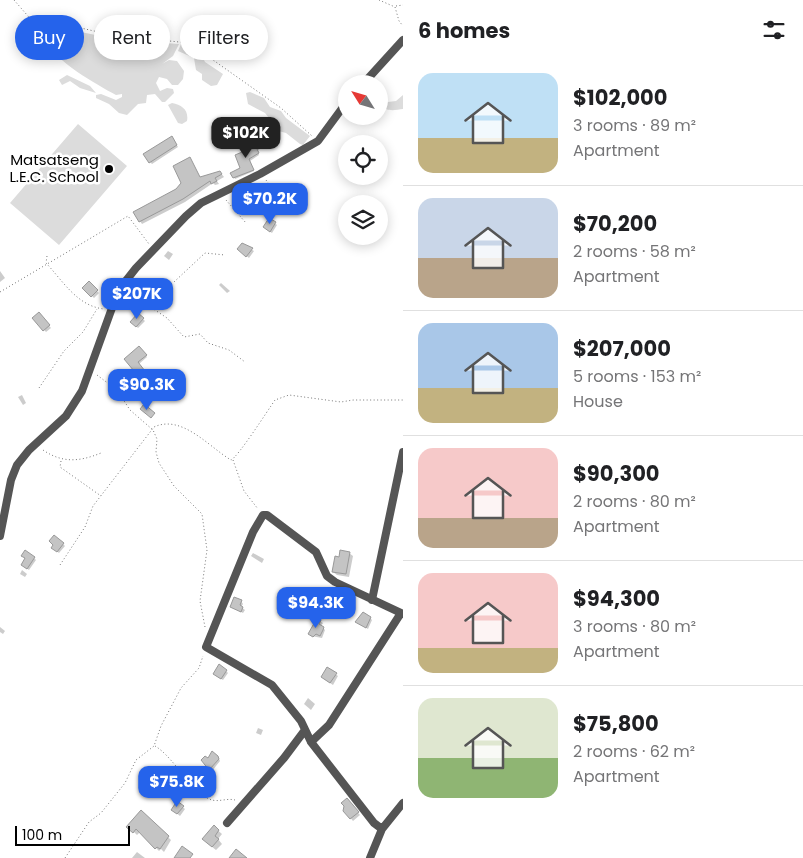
<!DOCTYPE html>
<html lang="en">
<head>
<meta charset="utf-8">
<style>
	body { margin:0; font-family:Poppins,sans-serif; background:#f2f2f2; color:#202124; height:100vh; display:flex; flex-direction:column; font-size:19px; white-space:nowrap }
	* { box-sizing:border-box; margin:0 }
	p { font-size:16px; color:#757577 }
	.icon { flex:none; width:28px; height:28px; fill:none; stroke:currentColor; stroke-width:2; stroke-linecap:round; stroke-linejoin:round }
	.map { position:relative; flex:1; overflow:hidden }
	.side { display:flex; flex-direction:column; background:#fff; width:400px }
	.side>* { flex:none }
	.hud { position:absolute; left:15px; top:15px; width:312px; height:45px; display:flex; gap:10px }
	.needle { width:32px; rotate:307deg }
	.controls { position:absolute; left:338px; top:75px; display:grid; gap:10px }
	.controls a { display:grid; place-items:center; width:50px; height:50px; border-radius:50%; background:#fff; box-shadow:0 2px 12px #0003; font-size:25px }
	.scale { position:absolute; left:15px; bottom:12px; width:115px; box-sizing:border-box; padding-left:5px; border:2px solid #000; border-top:0; font-size:14px; line-height:18px; white-space:nowrap; color:#000; -webkit-text-stroke:4px #fff; paint-order:stroke }
	.price { position:absolute; translate:-50% -42px; padding:0 11px; border-radius:10px; background:#2563eb; color:#fff; font-size:16px; line-height:32px; filter:drop-shadow(0 1px 2px #0008) }
	.price::after { content:''; position:absolute; left:50%; top:30px; width:15px; height:11px; margin-left:-8px; background:inherit; clip-path:polygon(0 0,100% 0,50% 100%) }
	.price.selected { background:#222; color:#fff }
	ul { padding:0; list-style:none }
	li { display:flex; align-items:center; gap:15px; height:125px; padding:0 15px }
	li+li { border-top:1px solid #e0e0e0 }
	li span { display:grid; place-items:center; flex:none; width:140px; height:100px; border-radius:15px; color:#555 }
	li>.icon { margin-inline-start:auto }
	span .icon { width:60px; height:60px; fill:#fffc; stroke-width:1 }
	li b { font-size:21px }
	h2 { display:flex; justify-content:space-between; align-items:center; height:60px; padding:0 15px; font-size:21px }
	.chip { padding:0 18px; border-radius:22px; background:#fff; box-shadow:0 2px 12px #0003; font-size:18px; line-height:45px }
	.chip.selected { background:#2563eb; color:#fff }
	main { display:flex; flex:1; min-height:0 }
	.map>svg:first-child { display:block }
</style>
</head>
<body>
<main>
<div class="map">
<svg width="403" height="858" viewBox="0 0 403 858">
	<rect width="100%" height="100%" fill="#fff"/>
	<!-- green -->
	<path fill="#dcdcdc" d="M45,25L121,40L179,44L173,56L162,64L169,60L177,61L184,71L183,79L178,85H172L167,79L159,77L156,83L160,91L167,88L173,89L174,93L165,102H162L155,94L147,95L146,103L138,104L127,115L119,113L109,104L96,98V95L101,94L116,100L122,97V94L116,95C96,84 56,62 45,40C43,36 44,30 45,25Z
		M181,44H186L201,54L205,62L223,74L217,85L211,86L202,80V74L196,70L194,58L178,51Z
		M67,75L90,86L96,93L80,88L70,81L62,85L59,80Z
		M250,92L264,98L270,107L281,111L286,118L310,136L303,145L300,144L286,133L271,129L273,123L265,113L248,104L246,93Z
		M403,95V109C396,110 386,112 383,106L388,102L396,101Z
		M172,103C182,105 189,110 187,121L182,124L178,123L168,105Z
		M78,124L127,166L59,245L10,203Z
		M124,380L132,384L140,381L142,384L136,391L124,396L122,391L124,389L121,385Z"/>
	<!-- shadow -->
	<path fill="#0003" d="M173,139L178,147L152,164L150,162Z
		M258,142L261,148L257,151L259,155L250,161L254,171L235,179L234,177L242,168L249,150Z
		M220,172L224,177L217,181L219,184L215,185L213,183L185,202L142,224L140,221Z
		M270,219L277,225L272,233L266,229Z
		M242,244L254,251L249,258L238,249Z
		M168,251L173,254L169,260L164,256Z
		M0,271L5,278L0,282Z
		M89,283L99,293L94,298L84,288Z
		M221,283L230,291L227,293L219,285Z
		M39,314L51,328L46,332L33,318Z
		M139,315L145,321L138,328L132,322Z
		M139,347L147,357L139,364L146,374L137,382L131,376L136,371Z
		M22,395L26,403L23,405L18,397Z
		M63,544L65,546L59,553L53,548Z
		M253,553L264,559L262,563L251,556Z
		M349,553L353,556L349,577L337,575L333,572L340,558Z
		M34,558L36,560L29,570L22,565L26,559Z
		M22,570L27,574L25,577L20,574Z
		M241,601L243,604L241,607L245,610L243,613L231,607Z
		M370,618L372,620L368,629L356,622Z
		M317,619L323,623L321,626L325,630L322,638L311,636Z
		M0,627L5,631L3,634L0,632Z
		M328,669L338,676L333,685L324,679Z
		M226,671L228,673L223,680L216,676Z
		M308,698L315,704L311,710L304,704Z
		M258,728L263,730L261,735L256,733Z
		M218,757L220,761L212,771L203,760Z
		M349,802L360,815L353,821L344,810Z
		M178,803L185,809L180,816L175,812Z
		M142,812L171,840L164,852L161,849L159,851L140,832L137,835L128,826Z
		M214,827L222,834L218,839L222,844L216,850L207,843Z
		M137,852L145,858H132Z"/>
	<!-- building -->
	<path fill="#c4c4c4" stroke="#999" d="M172,136L177,145L149,163L143,154Z
		M257,139L261,146L257,149L259,153L249,159L254,170L233,178L230,173L240,168L235,155L247,150L245,146Z
		M190,157L200,177L220,171L222,174L215,178L217,181L211,184L210,181L183,199L139,222L133,212L176,189L181,183L173,166Z
		M269,218L276,222L270,232L263,227Z
		M242,243L253,248L246,257L237,249Z
		M89,281L98,290L91,297L82,288Z
		M39,312L50,325L43,331L32,318Z
		M138,313L144,318L136,327L130,322Z
		M139,346L147,355L138,362L145,371L134,381L129,376L134,371L124,359Z
		M144,404L155,413L151,418L140,409Z
		M54,535L64,543L57,552L51,548L53,545L49,541Z
		M25,550L35,557L27,569L21,565L25,558L21,556Z
		M340,550L350,552L346,574L332,572L335,556L339,557Z
		M234,597L242,600L240,605L243,607L241,612L230,607Z
		M363,612L371,617L366,628L355,622Z
		M317,618L321,620L319,624L324,627L323,630L320,636L316,634L313,637L308,634Z
		M219,664L227,670L221,679L213,674Z
		M327,667L337,673L330,683L321,677Z
		M212,751L218,756L219,759L209,770L201,760L205,756L208,758Z
		M347,798L359,812L350,819L343,811L344,806L341,803Z
		M177,801L184,806L177,814L171,810Z
		M141,810L169,836L160,849L157,847L155,849L136,829L133,833L126,827Z
		M214,825L219,830L215,836L219,839L212,847L202,839Z
		M182,846L193,854L190,858H174Z
		M236,849L247,858H229Z"/>
	<g fill="none" stroke-linecap="round" stroke-linejoin="round">
		<!-- path -->
		<path stroke="#777" stroke-width="1" stroke-dasharray="1 2.5" stroke-linecap="butt" d="M14,0L34,23L81,28L111,35L189,43L281,108L312,136
			M379,0L395,7L399,21L403,26
			M396,6L403,5
			M266,180L277,195
			M226,200L246,223
			M47,256L46,263C63,281 77,306 104,309
			M0,292L128,216L149,244
			M128,292L167,318L184,337L200,334L208,343L229,350L245,362
			M140,300L174,282L205,253L225,255
			M97,375L117,390L130,410L153,430L157,439L156,452L159,463L174,486L202,514L207,550L200,601L205,627
			M39,388L64,351L83,332L97,309
			M43,450C62,463 79,462 101,453
			M233,460L244,491L258,509
			M61,461L60,467L101,496
			M60,565L85,527L93,506L154,427C182,414 209,447 231,460C238,457 268,410 275,400L289,395L341,402L353,400H403
			M155,746C174,757 193,795 212,800C219,802 227,798 235,800
			M65,858L89,822L101,813L125,783L136,760L154,746L161,726L181,688L199,668L203,656"/>
		<!-- minor -->
		<path stroke="#555" stroke-width="8" d="M363,84L403,40
			M0,536L11,480L17,465L29,450L66,416L82,391L112,308L121,287L136,268L186,216L201,203L260,174L318,141L346,103
			M372,600L403,452
			M311,742L329,725L401,613
			M227,823L284,758L305,730
			M382,829L374,823L311,742L301,721L272,685L206,647L253,532L263,515H267L316,552L327,576L335,582L403,614
			M370,858L382,829L403,803"/>
	</g>
	<!-- markers -->
	<circle fill="#000" stroke="#fff" stroke-width="2" cx="109" cy="169" r="5"/>
	<g text-anchor="middle" stroke-width="5" stroke-linejoin="round" paint-order="stroke">
		<!-- poi labels -->
		<g font-size="15" fill="#000" stroke="#fff" text-anchor="end">
			<text x="99" y="165">Matsatseng<tspan x="99" dy="17">L.E.C. School</tspan></text>
		</g>
	</g>
</svg>
<div class="controls">
<a><svg class="needle" viewBox="-14 -14 28 28"><path d="M0-13l5 13h-10z" fill="#e53935"/><path d="M0 13l5-13h-10z" fill="#757577"/></svg></a>
<a><svg class="icon" aria-label="locate" viewBox="0 0 24 24"><circle cx="12" cy="12" r="6"/><path d="M12 2v4M12 18v4M2 12h4M18 12h4"/></svg></a>
<a><svg class="icon" aria-label="layers" viewBox="0 0 24 24"><path d="M12 4l9 5-9 5-9-5zM3 14l9 5 9-5"/></svg></a>
</div>
<div class="scale">100 m</div>
<b class="price selected" style="left:246px;top:159px">$102K</b>
<b class="price" style="left:270px;top:225px">$70.2K</b>
<b class="price" style="left:137px;top:320px">$207K</b>
<b class="price" style="left:147px;top:411px">$90.3K</b>
<b class="price" style="left:316px;top:629px">$94.3K</b>
<b class="price" style="left:177px;top:808px">$75.8K</b>
<div class="hud">
<a class="chip selected">Buy</a>
<a class="chip">Rent</a>
<a class="chip">Filters</a>
</div>
</div>
<section class="side">
<h2>6 homes<svg class="icon" aria-label="filters" viewBox="0 0 24 24"><path d="M4 7h16M4 17h16"/><circle cx="9" cy="7" r="2"/><circle cx="15" cy="17" r="2"/></svg></h2>
<ul>
<li><span style="background:linear-gradient(#bfe0f5 65%,#c2b280 0)"><svg class="icon" aria-label="home" viewBox="0 0 24 24"><path d="M3 11l9-7 9 7M6 9v11h12V9"/></svg></span><div><b>$102,000</b><p>3 rooms · 89 m²</p><p>Apartment</p></div></li>
<li><span style="background:linear-gradient(#c9d6e8 60%,#b9a48a 0)"><svg class="icon" aria-label="home" viewBox="0 0 24 24"><path d="M3 11l9-7 9 7M6 9v11h12V9"/></svg></span><div><b>$70,200</b><p>2 rooms · 58 m²</p><p>Apartment</p></div></li>
<li><span style="background:linear-gradient(#a9c7e8 65%,#c2b280 0)"><svg class="icon" aria-label="home" viewBox="0 0 24 24"><path d="M3 11l9-7 9 7M6 9v11h12V9"/></svg></span><div><b>$207,000</b><p>5 rooms · 153 m²</p><p>House</p></div></li>
<li><span style="background:linear-gradient(#f6c9c9 70%,#b9a48a 0)"><svg class="icon" aria-label="home" viewBox="0 0 24 24"><path d="M3 11l9-7 9 7M6 9v11h12V9"/></svg></span><div><b>$90,300</b><p>2 rooms · 80 m²</p><p>Apartment</p></div></li>
<li><span style="background:linear-gradient(#f6c9c9 75%,#c2b280 0)"><svg class="icon" aria-label="home" viewBox="0 0 24 24"><path d="M3 11l9-7 9 7M6 9v11h12V9"/></svg></span><div><b>$94,300</b><p>3 rooms · 80 m²</p><p>Apartment</p></div></li>
<li><span style="background:linear-gradient(#dfe7d0 60%,#8fb573 0)"><svg class="icon" aria-label="home" viewBox="0 0 24 24"><path d="M3 11l9-7 9 7M6 9v11h12V9"/></svg></span><div><b>$75,800</b><p>2 rooms · 62 m²</p><p>Apartment</p></div></li>
</ul>
</section>
</main>
</body>
</html>
